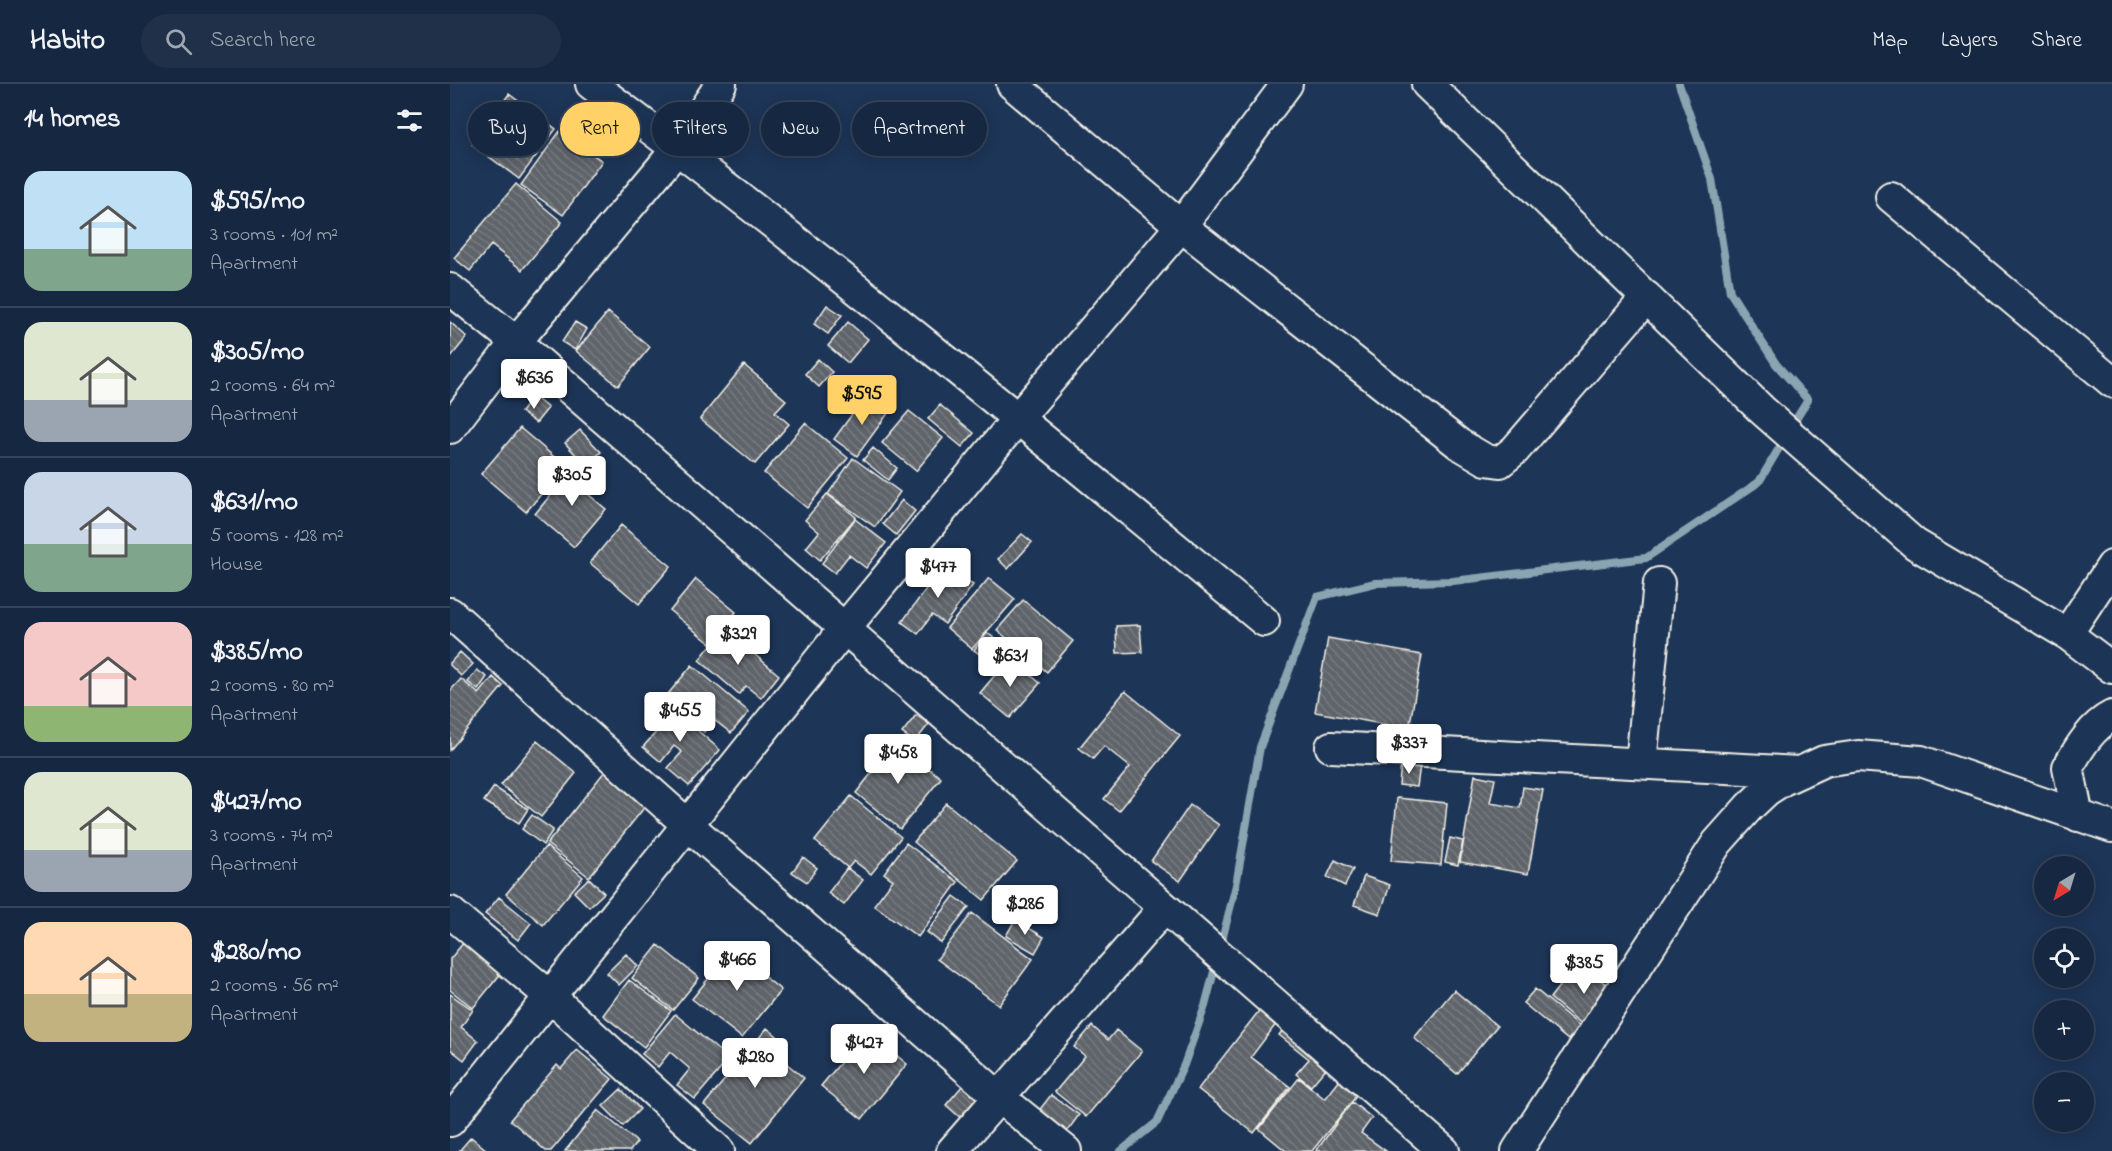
<!DOCTYPE html>
<html lang="en">
<head>
<meta charset="utf-8">
<style>
	body { margin:0; font-family:"Indie Flower",sans-serif; background:#1f3048; color:#f1f3f6; height:100vh; display:flex; flex-direction:column; font-size:22px; white-space:nowrap }
	* { box-sizing:border-box; margin:0 }
	p { font-size:20px; color:#9ea6b1 }
	.icon { flex:none; width:33px; height:33px; fill:none; stroke:currentColor; stroke-width:2; stroke-linecap:round; stroke-linejoin:round }
	.map { position:relative; flex:1; overflow:hidden }
	.sheet { display:flex; flex-direction:column; background:#162841; width:450px }
	.sheet>* { flex:none }
	.hud { position:absolute; left:18px; top:18px; width:570px; height:54px; display:flex; gap:12px }
	.needle { width:39px; rotate:218deg }
	.controls { position:absolute; left:1584px; top:772px; display:grid; gap:12px }
	.controls a { display:grid; place-items:center; width:60px; height:60px; border-radius:50%; background:#162841; box-shadow:0 3px 15px #0003,0 0 0 2px #35445a; font-size:30px }
	.price { position:absolute; translate:-50% -51px; padding:0 14px; border-radius:6px; background:#fff; color:#222; font-size:20px; line-height:39px; filter:drop-shadow(0 2px 3px #0008) }
	.price::after { content:''; position:absolute; left:50%; top:36px; width:18px; height:14px; margin-left:-9px; background:inherit; clip-path:polygon(0 0,100% 0,50% 100%) }
	.price.current { background:#ffd166; color:#111 }
	ul { padding:0; list-style:none }
	li { display:flex; align-items:center; gap:18px; height:150px; padding:0 24px }
	li+li { border-top:2px solid #35445a }
	li span { display:grid; place-items:center; flex:none; width:168px; height:120px; border-radius:18px; color:#555 }
	li>.icon { margin-inline-start:auto }
	span .icon { width:72px; height:72px; fill:#fffc; stroke-width:1 }
	li b { font-size:26px }
	h2 { display:flex; justify-content:space-between; align-items:center; height:72px; padding:0 24px; font-size:26px }
	.pill { padding:0 21px; border-radius:27px; background:#162841; box-shadow:0 3px 15px #0003,0 0 0 2px #35445a; font-size:21px; line-height:54px }
	.pill.current { background:#ffd166; color:#111 }
	header { display:flex; align-items:center; gap:36px; box-sizing:border-box; height:84px; padding:0 30px; background:#162841; border-bottom:2px solid #35445a }
	header strong { font-size:28px }
	nav { display:flex; gap:33px; margin-inline-start:auto; font-size:21px }
	.search { width:420px; height:54px; background:#1f3048; display:flex; align-items:center; gap:15px; box-sizing:border-box; padding:0 21px; border-radius:33px; color:#9ea6b1; font-size:22px }
	main { display:flex; flex:1; min-height:0 }
	.map>svg:first-child { display:block }
</style>
</head>
<body>
<header>
<strong>Habito</strong>
<div class="search"><svg class="icon" aria-label="search" viewBox="0 0 24 24"><circle cx="10" cy="10" r="6"/><path d="M15 15l6 6"/></svg>Search here</div>
<nav><a>Map</a><a>Layers</a><a>Share</a></nav>
</header>
<main>
<section class="sheet">
<h2>14 homes<svg class="icon" aria-label="filters" viewBox="0 0 24 24"><path d="M4 7h16M4 17h16"/><circle cx="9" cy="7" r="2"/><circle cx="15" cy="17" r="2"/></svg></h2>
<ul>
<li><span style="background:linear-gradient(#bfe0f5 65%,#7fa58c 0)"><svg class="icon" aria-label="home" viewBox="0 0 24 24"><path d="M3 11l9-7 9 7M6 9v11h12V9"/></svg></span><div><b>$595/mo</b><p>3 rooms · 101 m²</p><p>Apartment</p></div></li>
<li><span style="background:linear-gradient(#dfe7d0 65%,#9aa5b1 0)"><svg class="icon" aria-label="home" viewBox="0 0 24 24"><path d="M3 11l9-7 9 7M6 9v11h12V9"/></svg></span><div><b>$305/mo</b><p>2 rooms · 64 m²</p><p>Apartment</p></div></li>
<li><span style="background:linear-gradient(#c9d6e8 60%,#7fa58c 0)"><svg class="icon" aria-label="home" viewBox="0 0 24 24"><path d="M3 11l9-7 9 7M6 9v11h12V9"/></svg></span><div><b>$631/mo</b><p>5 rooms · 128 m²</p><p>House</p></div></li>
<li><span style="background:linear-gradient(#f6c9c9 70%,#8fb573 0)"><svg class="icon" aria-label="home" viewBox="0 0 24 24"><path d="M3 11l9-7 9 7M6 9v11h12V9"/></svg></span><div><b>$385/mo</b><p>2 rooms · 80 m²</p><p>Apartment</p></div></li>
<li><span style="background:linear-gradient(#dfe7d0 65%,#9aa5b1 0)"><svg class="icon" aria-label="home" viewBox="0 0 24 24"><path d="M3 11l9-7 9 7M6 9v11h12V9"/></svg></span><div><b>$427/mo</b><p>3 rooms · 74 m²</p><p>Apartment</p></div></li>
<li><span style="background:linear-gradient(#ffd9b3 60%,#c2b280 0)"><svg class="icon" aria-label="home" viewBox="0 0 24 24"><path d="M3 11l9-7 9 7M6 9v11h12V9"/></svg></span><div><b>$280/mo</b><p>2 rooms · 56 m²</p><p>Apartment</p></div></li>
</ul>
</section>
<div class="map">
<svg width="1662" height="1067" viewBox="0 0 1662 1067">
	<defs>
		<pattern id="building-back-hatch" width="6" height="6" patternUnits="userSpaceOnUse" patternTransform="scale(1.5)"><rect width="6" height="6" fill="#5e646a"/><path d="M-1 5l2 2M0 0l6 6M5-1l2 2" fill="none" stroke="#767b7f"/></pattern>
	</defs>
	<rect width="100%" height="100%" fill="#1d3557"/>
	<filter id="ink" filterUnits="userSpaceOnUse"><feTurbulence type="fractalNoise" baseFrequency=".0167" numOctaves="2"/><feDisplacementMap in="SourceGraphic" scale="12" xChannelSelector="R" yChannelSelector="G"/><feConvolveMatrix kernelMatrix="1 2 1 2 8 2 1 2 1" color-interpolation-filters="sRGB"/></filter>
	<g filter="url(#ink)">
		<g fill="none" stroke-linecap="round" stroke-linejoin="round">
			<!-- stream -->
			<path stroke="#8ba4b1" stroke-width="8" d="M1229,0L1262,95L1280,208L1326,280L1358,316L1341,343
				M770,864L786,801L810,663L867,513L925,499L1003,497L1196,474L1309,398L1335,354
				M671,1067L707,1038L734,981L755,922L767,876"/>
		</g>
		<!-- building -->
		<path fill="url(#building-back-hatch)" stroke="#f4f1e8" stroke-width="1.5" d="M59,10L106,45L69,95L22,60Z
			M128,22L151,38L139,55L116,39Z
			M110,47L152,77L113,131L71,101Z
			M66,100L112,138L72,186L41,161L20,187L4,174Z
			M377,221L392,231L378,250L364,240Z
			M158,228L200,263L168,302L126,267Z
			M0,238L17,253L0,274Z
			M125,238L137,245L125,266L112,258Z
			M398,238L418,255L398,279L378,262Z
			M368,275L382,288L369,303L355,290Z
			M294,281L336,316L325,328L339,340L305,380L250,335Z
			M416,311L439,328L407,372L384,355Z
			M83,312L98,324L86,339L71,328Z
			M490,321L524,349L512,363L478,335Z
			M459,327L493,354L466,387L432,359Z
			M355,339L398,374L357,424L314,389Z
			M70,344L115,382L76,428L31,390Z
			M130,346L151,368L136,382L115,359Z
			M423,364L447,384L438,396L413,376Z
			M403,374L450,408L425,443L378,410Z
			M126,380L148,399L138,410L156,425L124,463L85,430Z
			M377,410L406,433L370,476L356,464L369,448L355,436Z
			M452,416L465,427L446,451L433,440Z
			M405,435L436,459L416,484L399,471L385,489L372,479Z
			M171,441L221,482L189,520L140,479Z
			M572,450L582,458L558,485L548,475Z
			M494,480L523,501L495,540L482,531L468,550L452,538Z
			M539,494L565,515L522,565L497,544Z
			M246,495L286,528L261,560L220,527Z
			M573,516L623,557L597,588L547,546Z
			M690,541L692,568L667,569L666,542Z
			M274,545L329,591L311,614L296,602L289,610L249,576Z
			M537,549L550,558L538,576L524,566Z
			M878,554L972,571L959,645L865,628Z
			M10,568L23,580L11,592L0,581V579Z
			M560,573L590,599L560,634L530,609Z
			M242,581L299,628L281,649L264,636L254,648L214,615Z
			M27,586L37,593L28,606L18,598Z
			M43,593L53,602L0,666V607L11,595L29,610Z
			M675,607L730,652L669,727L654,715L680,683L654,662L643,675L629,664Z
			M213,616L270,666L239,702L218,684L232,668L224,662L211,678L193,663L208,646L196,636Z
			M466,631L479,640L465,658L452,649Z
			M87,657L126,689L91,733L51,701Z
			M446,658L491,694L450,745L406,709Z
			M951,679L970,681L967,703L949,701Z
			M155,687L197,720L139,793L97,760Z
			M1025,691L1045,695L1040,719L1070,724L1073,703L1093,706L1078,790L1010,778Z
			M44,703L78,725L69,739L34,717Z
			M401,712L451,753L421,790L404,777L398,784L365,757Z
			M947,714L997,719L991,781L941,777Z
			M496,719L567,777L534,816L464,758Z
			M740,721L769,741L730,797L701,777Z
			M82,731L103,746L93,761L72,745Z
			M1000,754L1013,757L1008,781L995,778Z
			M456,759L508,798L468,853L424,821L443,796L434,789Z
			M96,762L133,793L93,841L56,810Z
			M353,773L367,784L357,798L342,788Z
			M885,776L903,785L895,802L877,793Z
			M397,784L413,796L394,821L378,809Z
			M914,792L940,801L930,830L904,821Z
			M139,794L154,809L139,823L124,808Z
			M504,812L519,823L491,859L477,848Z
			M49,813L81,839L68,856L35,830Z
			M522,829L583,875L549,921L487,875Z
			M565,836L594,853L585,869L556,852Z
			M14,858L52,888L23,924L0,906V875Z
			M286,860L310,879L305,885L331,906L292,954L242,915Z
			M208,861L249,894L223,926L182,894Z
			M176,870L188,882L169,901L157,889Z
			M1119,870L1174,915L1145,951L1100,914L1110,901L1100,893Z
			M179,896L221,927L194,963L153,931Z
			M1085,905L1130,942L1118,956L1073,919Z
			M1004,906L1047,942L1007,990L964,954Z
			M0,910L23,926L11,943L28,957L14,976L0,965Z
			M819,914L836,927L801,973L840,1003L804,1049L748,1005Z
			M225,930L279,975L245,1015L227,1001L240,985L220,968L208,983L192,970Z
			M842,935L887,971L861,1002L846,990L859,975L829,951Z
			M642,942L658,956L666,946L692,967L636,1033L605,1008L635,972L624,963Z
			M317,944L327,952L318,964L354,994L302,1059L254,1021Z
			M417,947L457,980L412,1035L371,1002Z
			M127,966L162,995L101,1067H96L60,1036L107,981L111,985Z
			M849,994L875,1015L890,996L908,1010L862,1067H836L809,1045Z
			M513,1001L531,1016L514,1037L496,1021Z
			M171,1005L190,1025L173,1042L153,1022Z
			M601,1011L629,1031L613,1053L584,1033Z
			M902,1018L922,1034L911,1049L936,1067H866Z
			M148,1026L187,1058L180,1067H115Z
			M21,1053L38,1067H9Z"/>
		<g fill="none" stroke-linecap="round" stroke-linejoin="round">
			<defs>
				<path id="minor" d="M141,0C371,172 593,354 814,537
					M562,0L731,142L1009,360L1036,376L1050,378L1065,366L1197,213
					M977,0L1312,326L1465,460L1617,550L1662,584
					M1441,113L1662,298
					M0,205L66,258L994,1067
					M0,344L66,258L227,65L271,0
					M0,529L238,741L549,1013L616,1067
					M1617,550L1662,482
					M881,663L1350,688
					M1191,679L1209,499
					M1628,732L1618,683C1629,664 1642,642 1662,632
					M0,828L101,913L269,1067
					M0,1037L395,544L568,334L731,142L837,0
					M502,1067L714,824
					M1067,1067L1267,759L1299,723L1316,707L1333,696L1374,677L1408,672L1471,677L1662,743"/>
			</defs>
			<!-- minor casing -->
			<use href="#minor" stroke="#f4f1e8" stroke-width="34"/>
			<!-- minor -->
			<use href="#minor" stroke="#1d3557" stroke-width="30"/>
		</g>
	</g>
</svg>
<div class="controls">
<a><svg class="needle" viewBox="-14 -14 28 28"><path d="M0-13l5 13h-10z" fill="#e53935"/><path d="M0 13l5-13h-10z" fill="#9ea6b1"/></svg></a>
<a><svg class="icon" aria-label="locate" viewBox="0 0 24 24"><circle cx="12" cy="12" r="6"/><path d="M12 2v4M12 18v4M2 12h4M18 12h4"/></svg></a>
<a>+</a>
<a>−</a>
</div>
<b class="price" style="left:84px;top:326px">$636</b>
<b class="price current" style="left:412px;top:342px">$595</b>
<b class="price" style="left:122px;top:423px">$305</b>
<b class="price" style="left:488px;top:515px">$477</b>
<b class="price" style="left:288px;top:582px">$329</b>
<b class="price" style="left:560px;top:604px">$631</b>
<b class="price" style="left:230px;top:659px">$455</b>
<b class="price" style="left:959px;top:691px">$337</b>
<b class="price" style="left:448px;top:701px">$458</b>
<b class="price" style="left:575px;top:852px">$286</b>
<b class="price" style="left:287px;top:908px">$466</b>
<b class="price" style="left:1134px;top:911px">$385</b>
<b class="price" style="left:414px;top:991px">$427</b>
<b class="price" style="left:305px;top:1005px">$280</b>
<div class="hud">
<a class="pill">Buy</a>
<a class="pill current">Rent</a>
<a class="pill">Filters</a>
<a class="pill">New</a>
<a class="pill">Apartment</a>
</div>
</div>
</main>
</body>
</html>
